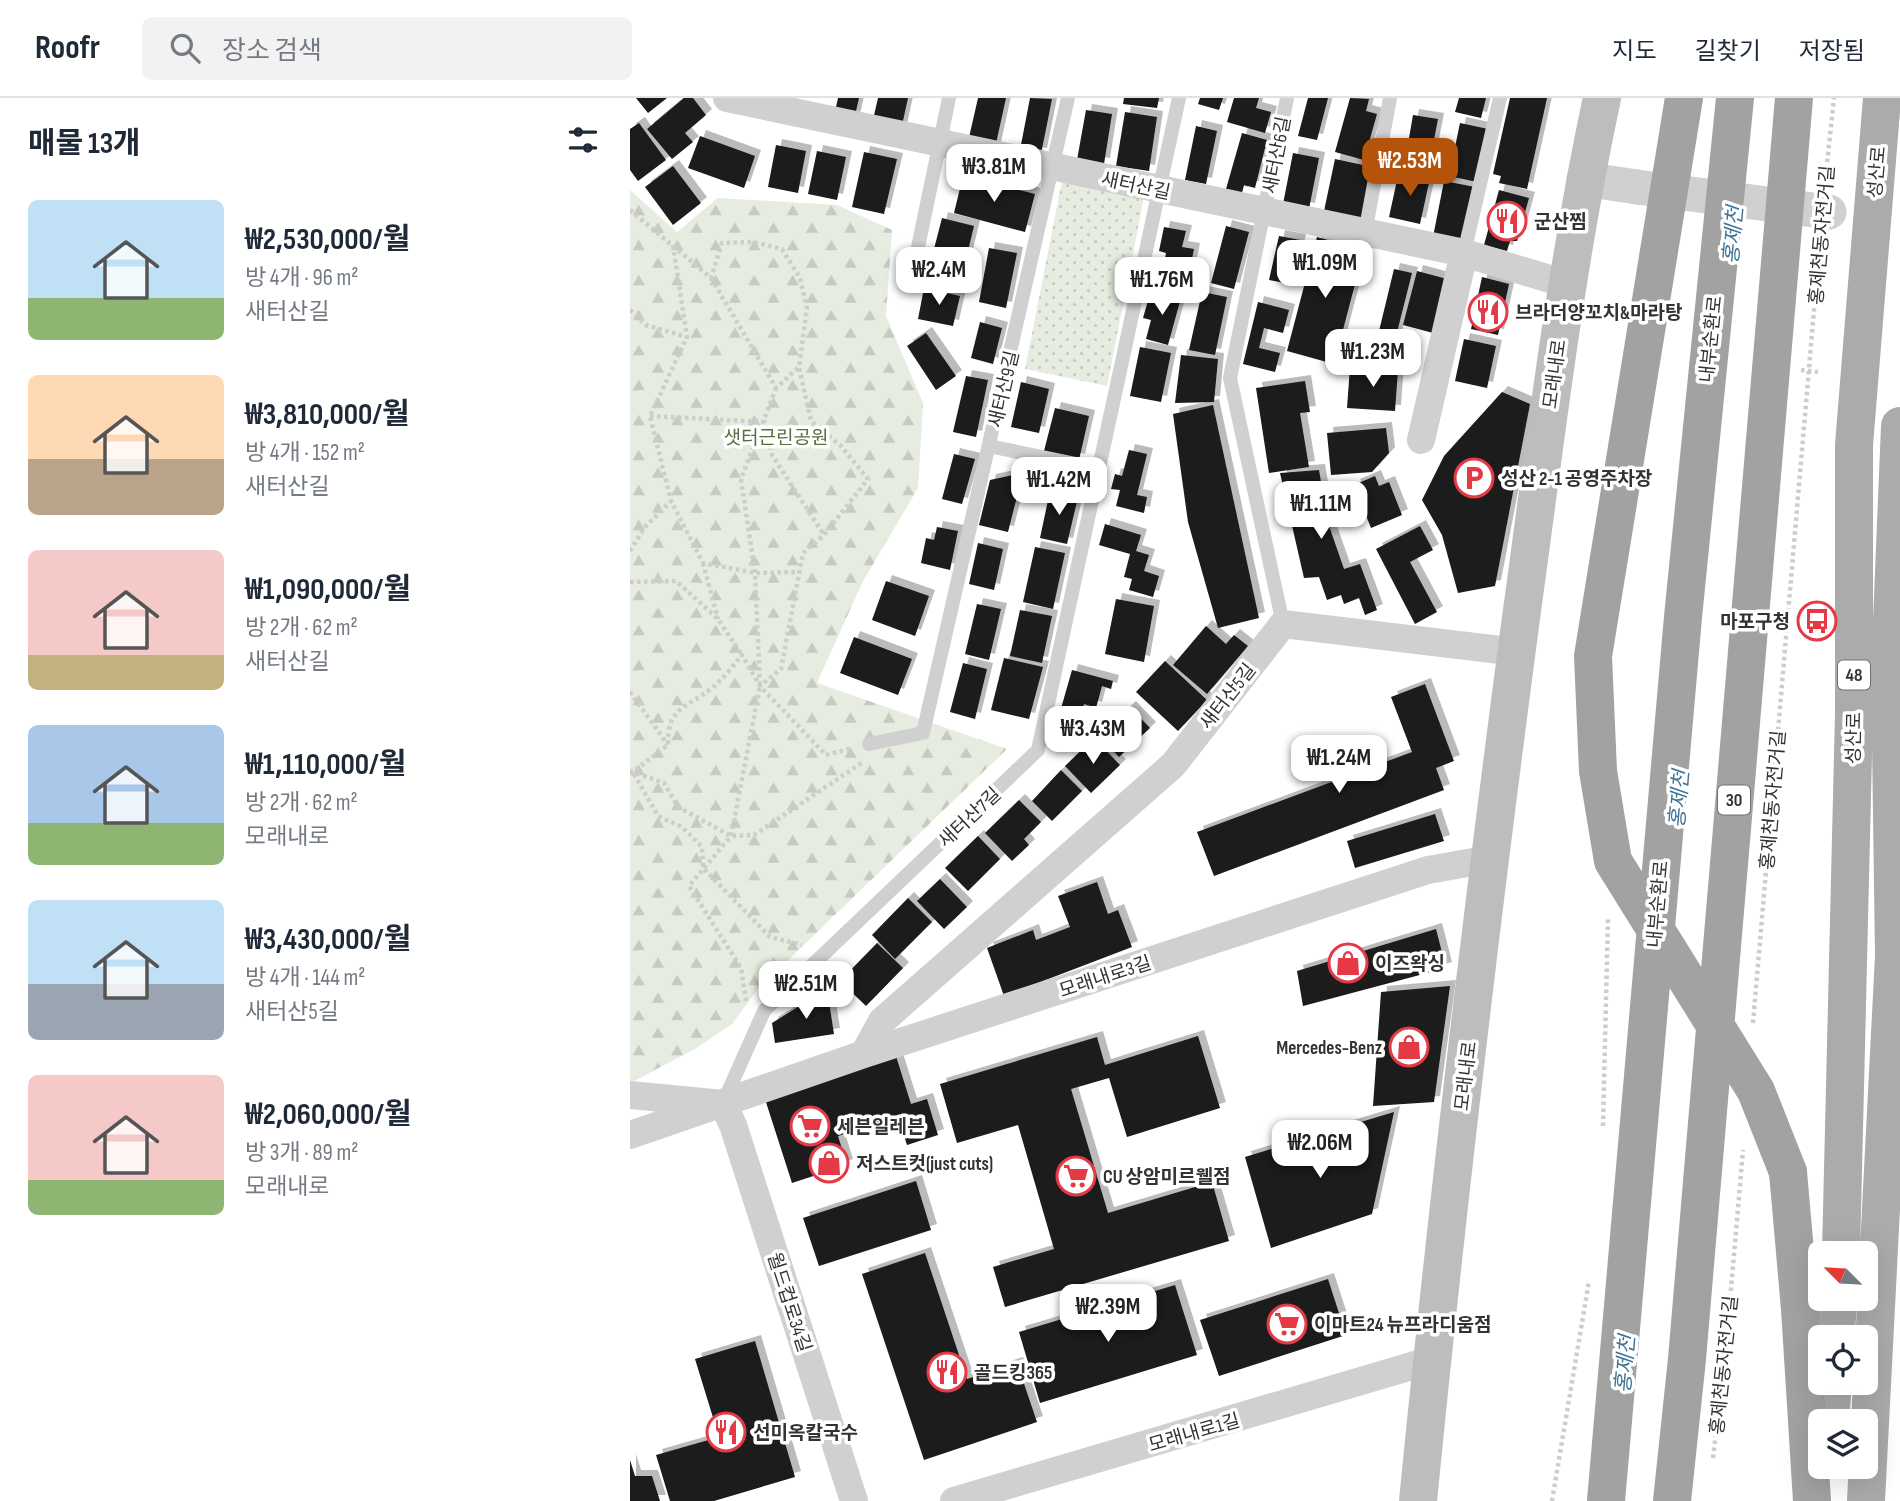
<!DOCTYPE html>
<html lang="ko">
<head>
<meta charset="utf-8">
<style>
	body { margin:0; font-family:"Sofia Sans Condensed","Noto Sans KR",sans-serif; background:#f2f2f3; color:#1f2937; height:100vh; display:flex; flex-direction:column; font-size:26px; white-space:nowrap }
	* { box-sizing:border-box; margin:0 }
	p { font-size:23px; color:#747a83 }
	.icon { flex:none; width:38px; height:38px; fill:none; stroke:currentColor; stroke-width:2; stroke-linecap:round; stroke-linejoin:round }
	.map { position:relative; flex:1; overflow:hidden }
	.side { display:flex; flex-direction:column; background:#fff; width:630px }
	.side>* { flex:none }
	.needle { width:46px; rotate:294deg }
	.controls { position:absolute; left:1178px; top:1143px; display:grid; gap:14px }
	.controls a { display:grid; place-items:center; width:70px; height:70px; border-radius:10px; background:#fff; box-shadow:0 7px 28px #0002; font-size:35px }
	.price { position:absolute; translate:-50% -60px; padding:0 16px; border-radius:14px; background:#fff; color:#222; font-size:23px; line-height:46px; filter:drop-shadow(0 2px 4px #0008) }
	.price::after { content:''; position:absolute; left:50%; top:42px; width:21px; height:16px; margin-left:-10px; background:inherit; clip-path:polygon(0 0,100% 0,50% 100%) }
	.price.selected { background:#b45309; color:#fff }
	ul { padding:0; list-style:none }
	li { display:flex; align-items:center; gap:21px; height:175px; padding:0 28px }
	li span { display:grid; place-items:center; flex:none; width:196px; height:140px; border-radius:10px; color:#555 }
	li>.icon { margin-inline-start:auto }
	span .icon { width:84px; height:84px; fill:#fffc; stroke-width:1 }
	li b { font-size:30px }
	h2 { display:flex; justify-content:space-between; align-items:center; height:84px; padding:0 28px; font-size:30px }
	header { display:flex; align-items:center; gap:42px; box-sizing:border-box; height:98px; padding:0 35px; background:#fff; border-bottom:2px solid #e0e1e3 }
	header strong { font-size:33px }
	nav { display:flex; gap:38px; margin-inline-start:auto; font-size:24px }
	.search { width:490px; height:63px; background:#f2f2f3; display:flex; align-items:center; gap:18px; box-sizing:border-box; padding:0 24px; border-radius:10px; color:#747a83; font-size:26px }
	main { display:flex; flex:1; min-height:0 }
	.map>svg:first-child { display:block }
</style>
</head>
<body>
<header>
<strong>Roofr</strong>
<div class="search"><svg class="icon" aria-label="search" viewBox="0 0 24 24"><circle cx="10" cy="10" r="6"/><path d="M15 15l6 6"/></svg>장소 검색</div>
<nav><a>지도</a><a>길찾기</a><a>저장됨</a></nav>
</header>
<main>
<section class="side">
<h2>매물 13개<svg class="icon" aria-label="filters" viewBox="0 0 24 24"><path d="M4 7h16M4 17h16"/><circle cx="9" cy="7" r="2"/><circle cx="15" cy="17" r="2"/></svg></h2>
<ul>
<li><span style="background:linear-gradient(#bfe0f5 70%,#8fb573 0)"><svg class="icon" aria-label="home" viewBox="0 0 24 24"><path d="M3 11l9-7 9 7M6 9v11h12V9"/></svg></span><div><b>₩2,530,000/월</b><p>방 4개 · 96 m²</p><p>새터산길</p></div></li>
<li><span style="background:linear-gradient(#ffd9b3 60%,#b9a48a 0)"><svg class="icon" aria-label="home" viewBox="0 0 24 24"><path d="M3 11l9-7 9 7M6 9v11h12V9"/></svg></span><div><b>₩3,810,000/월</b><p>방 4개 · 152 m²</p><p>새터산길</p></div></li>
<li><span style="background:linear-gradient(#f6c9c9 75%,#c2b280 0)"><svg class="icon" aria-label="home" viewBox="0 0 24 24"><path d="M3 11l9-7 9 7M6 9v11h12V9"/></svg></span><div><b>₩1,090,000/월</b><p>방 2개 · 62 m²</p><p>새터산길</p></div></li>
<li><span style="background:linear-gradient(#a9c7e8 70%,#8fb573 0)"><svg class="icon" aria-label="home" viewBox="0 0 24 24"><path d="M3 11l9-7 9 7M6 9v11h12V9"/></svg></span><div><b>₩1,110,000/월</b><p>방 2개 · 62 m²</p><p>모래내로</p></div></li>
<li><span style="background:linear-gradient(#bfe0f5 60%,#9aa5b1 0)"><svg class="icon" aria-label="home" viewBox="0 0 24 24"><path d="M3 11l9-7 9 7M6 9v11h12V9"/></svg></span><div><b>₩3,430,000/월</b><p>방 4개 · 144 m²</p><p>새터산5길</p></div></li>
<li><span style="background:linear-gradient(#f6c9c9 75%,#8fb573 0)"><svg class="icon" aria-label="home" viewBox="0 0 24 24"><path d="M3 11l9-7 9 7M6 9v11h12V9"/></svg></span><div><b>₩2,060,000/월</b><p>방 3개 · 89 m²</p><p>모래내로</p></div></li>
</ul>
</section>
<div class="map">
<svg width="1270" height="1403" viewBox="0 0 1270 1403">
	<defs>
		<pattern id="forest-firs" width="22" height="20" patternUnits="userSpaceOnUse" patternTransform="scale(1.75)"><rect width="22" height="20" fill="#e6ecdf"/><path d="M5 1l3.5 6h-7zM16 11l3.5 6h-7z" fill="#c6cbc0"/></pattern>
		<pattern id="park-dots" width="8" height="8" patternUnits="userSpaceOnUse" patternTransform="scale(1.75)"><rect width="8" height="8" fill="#e6ecdf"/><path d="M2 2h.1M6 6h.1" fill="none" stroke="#c6cbc0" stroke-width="1.8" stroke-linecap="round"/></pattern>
		<filter id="shadow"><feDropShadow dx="6" dy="-6" stdDeviation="0" flood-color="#0004"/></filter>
	</defs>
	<rect width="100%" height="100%" fill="#fff"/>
	<!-- forest -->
	<path fill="url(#forest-firs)" d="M0,92L47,134L88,100L207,107L262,132L256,218L293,305L288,390L232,485L187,585L377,651L128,891L102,926L65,951L0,985Z"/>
	<!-- park -->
	<path fill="url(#park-dots)" d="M432,83L514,99L477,288L395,271Z"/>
	<!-- pier -->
	<path fill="#fff" d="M1089,0H1176L1047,1403H968Z"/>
	<!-- building -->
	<path fill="#1a1a1a" filter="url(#shadow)" d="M6,0H37L18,15Z
		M54,0H63L76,17L55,35L63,44L42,61L17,31Z
		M208,0H229L224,22L204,18Z
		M248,0H278L271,32L242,26Z
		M348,0H376L365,50L338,44Z
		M400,0L422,1L411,56L390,52Z
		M494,0H529L527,10L493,6Z
		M570,0H593L589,12L568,6Z
		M604,0H629L626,10L641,14L635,35L597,24Z
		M678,0H698L687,42L668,38Z
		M720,0L739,1L736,13L747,16L734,62L705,54Z
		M829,0H856L851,20L825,14Z
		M880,0H917L897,91L869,85L871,78L863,76Z
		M456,12L482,16L474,66L447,62Z
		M495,14L527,19L519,73L486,68Z
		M783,17L808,21L798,73L774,69Z
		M9,25L36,62L8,83L0,72V31Z
		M830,25L858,31L847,84L819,78Z
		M566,28L587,33L576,86L555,82Z
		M612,35L637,42L625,90L614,87L612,95L596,91Z
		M70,38L125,58L114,90L58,70Z
		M146,47L176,53L168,95L138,89Z
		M187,53L216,59L207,102L178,96Z
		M234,54L267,61L254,116L222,109Z
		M663,55L689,60L679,111L653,106Z
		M705,61L742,69L731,121L694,113Z
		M43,68L71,105L43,127L15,89Z
		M769,73L800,80L790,126L759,119Z
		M333,78L405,96L395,134L324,115Z
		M814,83L845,89L834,145L803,139Z
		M869,92L899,100L887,143H880L877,153L854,147Z
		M312,120L344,128L330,186L297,178Z
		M596,128L619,134L604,191L581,185Z
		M534,129L556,133L552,149L564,151L557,185L531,180L536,155L529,153Z
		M649,138L670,142L660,186L639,182Z
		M687,139L734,152L704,266L657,253Z
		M359,150L387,155L376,210L349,204Z
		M764,171L782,175L761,258L744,254Z
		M787,173L817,181L803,235L773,227Z
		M852,179L879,186L868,237L841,231Z
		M294,190L330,198L323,228L288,221Z
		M535,192L552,196L538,247L516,241L521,222L513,220L519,199L532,203Z
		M572,194L597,199L585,257L559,252Z
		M628,204L659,212L653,235L634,230L629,250L650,255L645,274L613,266Z
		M350,224L372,230L363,266L341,260Z
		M296,235L326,278L306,292L277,248Z
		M834,241L866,248L857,290L825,283Z
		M510,249L541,255L531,304L500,298Z
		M551,257L588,261L584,304L545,305Z
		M720,269L768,272L765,313L717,310Z
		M336,278L358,282L346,339L323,334Z
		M675,283L680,314L670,315L679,369L639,375L626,290Z
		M391,284L419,291L409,335L381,329Z
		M872,294L900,306L865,488L828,495L812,437L792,402L814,358Z
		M583,307L629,520L588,530L558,424L543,316Z
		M425,310L459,318L449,362L414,353Z
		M756,330L759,355L742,374L701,377L697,335Z
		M499,352L517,356L507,397L517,399L514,415L486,408L490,392L481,391L485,376L492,378Z
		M324,356L345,361L332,406L312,401Z
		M689,372L698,425L714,471L730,466L747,512L735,517L729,500L714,506L711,497L697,502L689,479L674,480L650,375Z
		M383,377L392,379L378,434L349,427L360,382Z
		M745,378L749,388L759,384L772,417L741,430L724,387Z
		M420,393L448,399L437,446L410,440Z
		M475,426L511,437L506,453L519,457L514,473L529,478L523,499L499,492L502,481L494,479L500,456L469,447Z
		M790,428L803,452L780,464L807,514L785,526L746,451Z
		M307,429L328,433L320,472L291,465L296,440L304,442Z
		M348,445L373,451L364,492L339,486Z
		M405,449L435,455L423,511L393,504Z
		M256,483L299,498L285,538L242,522Z
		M486,501L524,508L514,564L475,556Z
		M347,506L371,511L359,562L335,556Z
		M390,512L422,518L412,565L380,558Z
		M576,528L596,546L604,537L618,548L577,596L543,567Z
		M224,539L282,561L268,597L210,575Z
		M374,560L413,569L399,621L361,612Z
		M535,563L577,602L548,633L506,594Z
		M333,565L357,571L345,621L320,614Z
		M442,572L483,583L481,591L472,588L466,610L454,606L450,620L430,614Z
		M795,586L824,663L806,670L814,692L584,778L567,734L782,654L761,599Z
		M500,609L520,630L489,659L469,638Z
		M464,640L490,667L461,695L435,668Z
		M431,672L452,693L422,723L402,703Z
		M389,702L411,724L394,741L399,747L382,763L355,735Z
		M805,716L814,743L725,770L717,743Z
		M348,738L370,761L338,793L315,770Z
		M310,781L337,809L314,831L287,803Z
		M467,784L478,816L488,812L502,849L374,898L357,850L403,832L406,842L440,829L428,798Z
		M278,800L302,824L265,861L242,837Z
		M806,831L816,870L673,908L667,873Z
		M247,845L273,870L236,908L210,883Z
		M820,888L804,1004L743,1008L751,894Z
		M197,891L204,936L145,945L142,925Z
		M568,938L590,1010L497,1039L479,980L441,991L478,1115L582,1084L599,1143L375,1209L363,1169L424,1151L388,1027L327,1045L310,986L467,939L475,967Z
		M265,955L281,1006L297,1001L308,1037L277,1047L268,1019L208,1038L217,1067L162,1085L134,998Z
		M764,1014L742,1116L641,1150L615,1059Z
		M286,1083L301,1132L189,1168L173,1120Z
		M295,1155L337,1281L387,1265L407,1324L294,1362L232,1176Z
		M698,1181L716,1237L589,1278L570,1222Z
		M545,1187L567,1257L410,1305L389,1234Z
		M125,1243L165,1379L84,1403H40L26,1357L89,1339L65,1261Z
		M0,1362L5,1378H22L30,1403H0Z"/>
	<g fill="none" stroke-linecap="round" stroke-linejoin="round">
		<!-- path -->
		<path stroke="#cdcdcd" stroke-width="4.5" stroke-dasharray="3.5 3.5" stroke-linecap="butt" d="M1195,85L1204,0
			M0,112L81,180L92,145L122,144L152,151L170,180L177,210L169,269L181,323L211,348L238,381L194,437L173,455L151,571L130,588
			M43,147L57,239L20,318L41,403L73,465L125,475L169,474
			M81,180L146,290L169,269
			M0,212L16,227L57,239
			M20,318L135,324L142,357L194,437
			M0,453L15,429L41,403
			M73,465L88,521
			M0,484L46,483L88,521L112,557
			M0,594L38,647
			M0,673L34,685L48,709L101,738L124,737L233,664
			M0,676L38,647C37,609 57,610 82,590C93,581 103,568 112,557L130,588L196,657L222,650
			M4,676L28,718L52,729L72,749L73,770L140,839L172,847
			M116,903L111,870L59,788L101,738L130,588L125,475L111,381L146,290
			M1123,925L1190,142
			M973,1028L978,820
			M1083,1360L1095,1261L1113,1052
			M922,1403L959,1183"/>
		<!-- service -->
		<path stroke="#d0d0d0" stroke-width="14" d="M735,135L760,0
			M834,155L870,0
			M281,183L319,0
			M359,348L470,371
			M653,526L600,280L657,0
			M239,646L293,635L438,0
			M93,1005L134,913L408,652L549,0"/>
		<!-- minor -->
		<path stroke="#d0d0d0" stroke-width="28" d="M97,0L834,155L936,186
			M791,342L834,155
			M234,956L252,923L543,667L653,526L887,554
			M0,997L93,1006L103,1027L224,1403
			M0,1037L234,956L798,772L860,761
			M324,1403L802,1262"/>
		<!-- tertiary -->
		<path stroke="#d0d0d0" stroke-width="35" d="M954,81L1007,89"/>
		<!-- secondary -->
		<path stroke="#bdbdbd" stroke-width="38" d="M788,1403C817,1108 852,814 891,520C915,346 935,172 972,0"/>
		<!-- primary -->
		<path stroke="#ababab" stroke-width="38" d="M1211,1155L1224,615V347L1252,0
			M1206,1239L1208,1200
			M1200,1323L1203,1284
			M1236,1403L1264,858L1260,572L1270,328"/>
		<!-- trunk -->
		<path stroke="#a2a2a2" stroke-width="38" d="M1158,1074L1170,1211L1182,1403"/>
		<!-- path-bridge -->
		<path stroke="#cdcdcd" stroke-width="4.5" stroke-dasharray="3.5 3.5" stroke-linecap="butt" d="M1171,272L1188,274"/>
		<!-- tertiary-bridge -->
		<path stroke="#d0d0d0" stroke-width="35" d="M1007,89L1199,114"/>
		<!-- trunk-bridge -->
		<path stroke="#a2a2a2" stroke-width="38" d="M1054,0L963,558L968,673L983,763L1126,993L1158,1074
			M976,1403L1053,519L1105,0
			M1042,1403L1057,1261L1164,0"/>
	</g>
	<!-- icons -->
	<defs>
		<symbol id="restaurant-ring" viewBox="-11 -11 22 22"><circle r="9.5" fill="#fff" stroke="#e63946" stroke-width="1.5"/><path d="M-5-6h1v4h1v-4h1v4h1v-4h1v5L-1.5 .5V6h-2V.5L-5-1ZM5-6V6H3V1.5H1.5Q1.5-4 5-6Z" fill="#e63946"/></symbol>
		<symbol id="parking-ring" viewBox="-11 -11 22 22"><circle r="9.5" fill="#fff" stroke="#e63946" stroke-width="1.5"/><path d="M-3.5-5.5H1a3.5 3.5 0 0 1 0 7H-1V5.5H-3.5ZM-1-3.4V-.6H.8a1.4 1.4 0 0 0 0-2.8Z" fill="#e63946"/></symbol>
		<symbol id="bus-ring" viewBox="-11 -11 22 22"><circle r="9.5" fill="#fff" stroke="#e63946" stroke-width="1.5"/><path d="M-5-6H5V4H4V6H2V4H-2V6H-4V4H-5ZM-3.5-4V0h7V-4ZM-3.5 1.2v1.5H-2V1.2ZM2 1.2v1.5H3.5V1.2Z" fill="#e63946"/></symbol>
		<symbol id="shop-ring" viewBox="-11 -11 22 22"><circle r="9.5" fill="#fff" stroke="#e63946" stroke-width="1.5"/><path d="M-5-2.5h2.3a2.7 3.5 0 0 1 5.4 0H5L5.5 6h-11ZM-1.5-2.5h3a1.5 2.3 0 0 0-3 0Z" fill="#e63946"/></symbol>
		<symbol id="supermarket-ring" viewBox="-11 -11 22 22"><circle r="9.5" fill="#fff" stroke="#e63946" stroke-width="1.5"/><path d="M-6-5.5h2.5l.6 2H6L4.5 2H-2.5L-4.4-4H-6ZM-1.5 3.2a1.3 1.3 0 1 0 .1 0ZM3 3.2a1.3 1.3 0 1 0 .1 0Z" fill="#e63946"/></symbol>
	</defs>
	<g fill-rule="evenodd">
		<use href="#restaurant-ring" x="855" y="101" width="44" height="44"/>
		<use href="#restaurant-ring" x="836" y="192" width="44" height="44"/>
		<use href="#parking-ring" x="822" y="358" width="44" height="44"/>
		<use href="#bus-ring" x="1165" y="501" width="44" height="44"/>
		<use href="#shop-ring" x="696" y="843" width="44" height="44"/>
		<use href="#shop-ring" x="757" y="927" width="44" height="44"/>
		<use href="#supermarket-ring" x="158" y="1006" width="44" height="44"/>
		<use href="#shop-ring" x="177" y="1043" width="44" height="44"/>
		<use href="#supermarket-ring" x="424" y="1056" width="44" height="44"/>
		<use href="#supermarket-ring" x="635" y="1204" width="44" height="44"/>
		<use href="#restaurant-ring" x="295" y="1252" width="44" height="44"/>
		<use href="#restaurant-ring" x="74" y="1312" width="44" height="44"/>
	</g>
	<g text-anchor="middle" stroke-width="7" stroke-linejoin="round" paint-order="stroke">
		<!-- shield labels -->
		<g fill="#fff" stroke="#707070" stroke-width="2">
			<rect x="1208" y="562.5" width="32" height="29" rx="5"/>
			<rect x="1088" y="687.5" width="32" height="29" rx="5"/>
		</g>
		<g font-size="18" font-weight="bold" fill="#333">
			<text x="1224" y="583">48</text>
			<text x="1104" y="708">30</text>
		</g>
		<!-- street labels -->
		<g font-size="19" fill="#333" stroke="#fff">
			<text transform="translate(646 57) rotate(-79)" y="7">새터산6길</text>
			<text transform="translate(1246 74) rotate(-85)" y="7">성산로</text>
			<text transform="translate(506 87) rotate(12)" y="7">새터산길</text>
			<text transform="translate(1191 137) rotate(-85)" y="7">홍제천동자전거길</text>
			<text transform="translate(1080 241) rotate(-84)" y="7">내부순환로</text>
			<text transform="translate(924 276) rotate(-82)" y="7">모래내로</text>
			<text transform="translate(373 291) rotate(-77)" y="7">새터산9길</text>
			<text transform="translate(597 598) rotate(-52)" y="7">새터산5길</text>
			<text transform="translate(1223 640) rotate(-89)" y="7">성산로</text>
			<text transform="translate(1142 702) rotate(-85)" y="7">홍제천동자전거길</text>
			<text transform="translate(339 719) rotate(-43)" y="7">새터산7길</text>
			<text transform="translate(1027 806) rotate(-85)" y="7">내부순환로</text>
			<text transform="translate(475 878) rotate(-18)" y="7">모래내로3길</text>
			<text transform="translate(835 978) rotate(-83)" y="7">모래내로</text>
			<text transform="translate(160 1204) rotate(72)" y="7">월드컵로34길</text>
			<text transform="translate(1093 1267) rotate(-84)" y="7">홍제천동자전거길</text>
			<text transform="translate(564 1334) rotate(-16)" y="7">모래내로1길</text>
		</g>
		<!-- poi labels -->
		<g font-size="19" font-weight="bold" fill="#333" stroke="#fff" text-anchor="start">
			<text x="904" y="130">군산찜</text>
			<text x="885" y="221">브라더양꼬치&amp;마라탕</text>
			<text x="871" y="387">성산 2-1 공영주차장</text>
			<text x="1160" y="530" text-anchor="end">마포구청</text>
			<text x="745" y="872">이즈왁싱</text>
			<text x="752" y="956" text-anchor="end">Mercedes-Benz</text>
			<text x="207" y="1035">세븐일레븐</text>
			<text x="226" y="1072">저스트컷(just cuts)</text>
			<text x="473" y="1085">CU 상암미르웰점</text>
			<text x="684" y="1233">이마트24 뉴프라디움점</text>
			<text x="344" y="1281">골드킹365</text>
			<text x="123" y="1341">선미옥칼국수</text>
		</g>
		<!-- park labels -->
		<g font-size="19" fill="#56703f" stroke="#fff">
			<text x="146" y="346">샛터근린공원</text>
		</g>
		<!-- water labels -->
		<g font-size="21" font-style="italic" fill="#3f7597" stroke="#fff">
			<text transform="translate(1103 137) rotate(-85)" y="7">홍제천</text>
			<text transform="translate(1049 701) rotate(-85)" y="7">홍제천</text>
			<text transform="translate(995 1266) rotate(-85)" y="7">홍제천</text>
		</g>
	</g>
</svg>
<div class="controls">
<a><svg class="needle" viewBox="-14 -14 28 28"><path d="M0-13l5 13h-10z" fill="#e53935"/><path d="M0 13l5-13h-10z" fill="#747a83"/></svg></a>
<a><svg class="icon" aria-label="locate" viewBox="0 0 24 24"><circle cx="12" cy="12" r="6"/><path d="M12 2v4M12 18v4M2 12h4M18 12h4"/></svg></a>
<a><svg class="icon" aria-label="layers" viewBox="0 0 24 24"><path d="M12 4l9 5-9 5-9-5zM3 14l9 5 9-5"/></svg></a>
</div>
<b class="price selected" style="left:780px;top:100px">₩2.53M</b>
<b class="price" style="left:364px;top:106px">₩3.81M</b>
<b class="price" style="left:695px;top:202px">₩1.09M</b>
<b class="price" style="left:309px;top:209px">₩2.4M</b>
<b class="price" style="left:532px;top:219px">₩1.76M</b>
<b class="price" style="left:743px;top:291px">₩1.23M</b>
<b class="price" style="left:429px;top:419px">₩1.42M</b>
<b class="price" style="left:691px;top:443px">₩1.11M</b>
<b class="price" style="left:463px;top:668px">₩3.43M</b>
<b class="price" style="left:709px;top:697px">₩1.24M</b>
<b class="price" style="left:176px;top:923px">₩2.51M</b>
<b class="price" style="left:690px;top:1082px">₩2.06M</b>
<b class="price" style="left:478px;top:1246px">₩2.39M</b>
</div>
</main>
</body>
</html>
